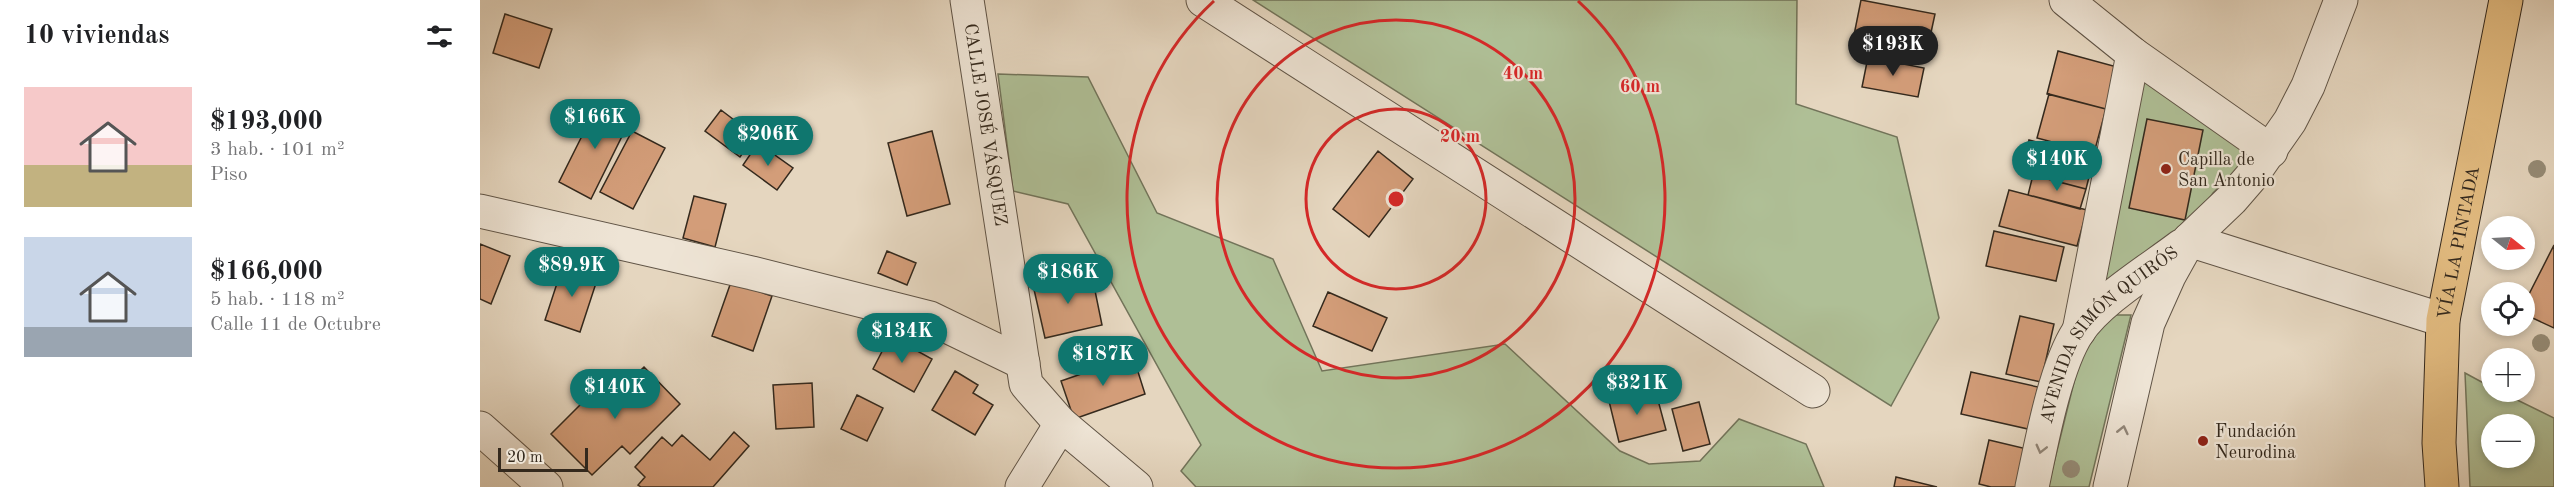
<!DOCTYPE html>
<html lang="es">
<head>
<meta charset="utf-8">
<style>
	body { margin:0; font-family:"Old Standard TT",serif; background:#f2f2f2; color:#202124; height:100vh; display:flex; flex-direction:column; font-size:22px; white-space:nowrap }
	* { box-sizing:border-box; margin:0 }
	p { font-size:20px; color:#757577 }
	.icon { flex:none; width:33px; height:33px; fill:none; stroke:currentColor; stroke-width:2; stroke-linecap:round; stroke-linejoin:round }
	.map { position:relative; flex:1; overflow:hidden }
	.drawer { display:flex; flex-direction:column; background:#fff; width:480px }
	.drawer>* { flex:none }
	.needle { width:39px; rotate:108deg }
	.buttons { position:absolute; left:2001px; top:216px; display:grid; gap:12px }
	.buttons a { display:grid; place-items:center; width:54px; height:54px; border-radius:50%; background:#fff; box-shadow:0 3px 9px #0003; font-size:30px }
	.scale { position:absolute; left:18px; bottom:15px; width:90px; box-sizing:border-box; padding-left:6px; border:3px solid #34291d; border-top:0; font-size:16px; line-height:21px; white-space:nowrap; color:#34291d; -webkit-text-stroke:4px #eee4d5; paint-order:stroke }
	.price { position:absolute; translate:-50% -51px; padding:0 14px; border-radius:21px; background:#0f766e; color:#fff; font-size:20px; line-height:39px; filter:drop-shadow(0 2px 3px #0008) }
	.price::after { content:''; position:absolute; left:50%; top:36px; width:18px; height:14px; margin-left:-9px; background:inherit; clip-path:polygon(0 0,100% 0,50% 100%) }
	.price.on { background:#222; color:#fff }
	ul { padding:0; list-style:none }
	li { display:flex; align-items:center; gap:18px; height:150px; padding:0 24px }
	li span { display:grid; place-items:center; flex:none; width:168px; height:120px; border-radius:0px; color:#555 }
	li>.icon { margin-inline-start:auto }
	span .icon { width:72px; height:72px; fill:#fffc; stroke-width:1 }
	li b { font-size:26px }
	h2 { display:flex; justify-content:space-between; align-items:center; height:72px; padding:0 24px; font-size:26px }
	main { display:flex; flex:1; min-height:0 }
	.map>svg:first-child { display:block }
</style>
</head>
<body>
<main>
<section class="drawer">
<h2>10 viviendas<svg class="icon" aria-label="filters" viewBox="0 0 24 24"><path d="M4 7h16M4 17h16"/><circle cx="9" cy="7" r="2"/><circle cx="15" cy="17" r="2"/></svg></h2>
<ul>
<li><span style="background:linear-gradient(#f6c9c9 65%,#c2b280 0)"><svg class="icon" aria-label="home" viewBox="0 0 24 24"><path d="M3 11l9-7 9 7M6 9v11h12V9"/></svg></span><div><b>$193,000</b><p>3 hab. · 101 m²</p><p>Piso</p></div></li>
<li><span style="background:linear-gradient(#c9d6e8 75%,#9aa5b1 0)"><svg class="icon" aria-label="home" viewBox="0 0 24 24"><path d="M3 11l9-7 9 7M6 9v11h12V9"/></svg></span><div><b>$166,000</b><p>5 hab. · 118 m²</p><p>Calle 11 de Octubre</p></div></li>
</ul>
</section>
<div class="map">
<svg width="2074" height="487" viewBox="0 0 2074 487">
	<rect width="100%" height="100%" fill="#e5d6bf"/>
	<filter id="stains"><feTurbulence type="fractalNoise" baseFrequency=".00333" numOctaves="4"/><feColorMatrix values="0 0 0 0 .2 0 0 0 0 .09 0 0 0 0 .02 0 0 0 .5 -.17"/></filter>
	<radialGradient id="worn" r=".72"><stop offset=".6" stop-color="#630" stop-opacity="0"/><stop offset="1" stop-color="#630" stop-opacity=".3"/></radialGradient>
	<!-- green -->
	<path fill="#afbf96" stroke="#72745a" stroke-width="1.5" fill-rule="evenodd" d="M773,0H1317L1316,104L1417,137L1459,318L1411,406Z
		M1667,69L1776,151L1733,193L1706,234L1615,303Z
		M518,74L608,77L677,213L793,259L842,371L1025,344L1140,451L1169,464L1220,461L1259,419L1326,444L1344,487H716L701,471L721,445L588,204L533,191Z
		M1627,315H1651L1609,487H1568L1604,342Z
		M1985,373L2011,387L2012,392H2021L2074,418V487H1990ZM2044,424V458H2012V424Z"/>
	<!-- building -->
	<path fill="#d39d79" stroke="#34291d" stroke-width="1.5" d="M1381,0L1455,14L1447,51L1428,46L1426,62L1371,50Z
		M25,14L72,29L59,68L13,53Z
		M1578,51L1637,67L1626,109L1567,94Z
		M1388,57L1444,68L1438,97L1382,87Z
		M1569,94L1626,109L1614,153L1557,138Z
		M119,102L151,118L111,199L79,182Z
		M241,110L275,136L260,157L225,131Z
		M1667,119L1723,130L1705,220L1649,208Z
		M152,131L185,148L153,209L120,192Z
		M452,131L470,204L427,216L408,143Z
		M1549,140L1614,157L1606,189L1541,172Z
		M278,143L313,168L297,190L263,165Z
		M898,151L933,179L889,237L853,209Z
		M1553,175L1606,189L1600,209L1548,195Z
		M1529,190L1607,210L1597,246L1519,226Z
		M214,196L246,204L235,247L203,238Z
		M1514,231L1584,247L1576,281L1506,266Z
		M0,244L30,256L11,304L0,299Z
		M2074,245V328L2044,314V304Z
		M407,251L436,263L427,285L398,273Z
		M83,265L118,277L100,332L65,320Z
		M611,271L622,325L565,338L553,285Z
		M251,282L292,296L273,351L232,336Z
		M848,292L907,318L892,351L833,326Z
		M1540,316L1574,324L1561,382L1526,374Z
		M410,336L452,359L434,392L393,369Z
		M653,356L665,394L594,419L581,381Z
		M164,367L200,404L150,454L142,446L112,475L71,434L126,379L138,392Z
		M475,371L498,385L493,393L513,405L495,435L452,410Z
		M1491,372L1558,387L1548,429L1481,414Z
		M332,383L334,427L296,429L293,385Z
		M1175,389L1186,430L1139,442L1129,401Z
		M377,395L403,408L387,441L361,429Z
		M1219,402L1230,444L1203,451L1192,409Z
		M254,432L269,446L233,487H161L158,485L165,477L155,467L182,437L192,446L202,435L230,460Z
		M1509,440L1547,449L1538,487H1511L1499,484Z
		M1416,477L1457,487H1414Z"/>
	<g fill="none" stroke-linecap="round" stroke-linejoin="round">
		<defs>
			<g id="minor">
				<path id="s1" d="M487,0L546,384L581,424L656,487"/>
				<path d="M723,0L1333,391"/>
				<path d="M1586,0L1653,54L1791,151"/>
				<path d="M0,211L272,273L450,318L543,363"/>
				<path d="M1709,240L1963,320"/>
				<path d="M1599,331L1653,54"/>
				<path d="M0,428L66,487"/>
				<path d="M542,487L581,424"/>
				<path id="s2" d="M1552,487C1561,445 1575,367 1598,332C1618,301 1671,269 1701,246"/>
				<path d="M1630,487L1668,323L1689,276L1709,240L1752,199L1771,177L1810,121L1828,86L1861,0"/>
			</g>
			<g id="major">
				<path id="s3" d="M1962,487L1959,443L1963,320L2026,0"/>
			</g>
		</defs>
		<!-- minor casing -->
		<use href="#minor" stroke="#605446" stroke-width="35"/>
		<!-- major casing -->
		<use href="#major" stroke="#34291d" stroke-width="35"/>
		<!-- minor -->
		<use href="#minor" stroke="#eee4d5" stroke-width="33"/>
		<!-- major -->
		<use href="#major" stroke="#e2bb80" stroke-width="33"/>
	</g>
	<!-- trees -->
	<g fill="#958b76">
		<circle cx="2057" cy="169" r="9"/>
		<circle cx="2061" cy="343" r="9"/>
		<circle cx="1591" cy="469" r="9"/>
	</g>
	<!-- one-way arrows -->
	<defs><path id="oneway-chevron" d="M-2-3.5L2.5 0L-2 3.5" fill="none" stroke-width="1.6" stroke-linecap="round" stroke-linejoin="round" transform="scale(1.5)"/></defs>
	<g stroke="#918679">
		<use href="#oneway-chevron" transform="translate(1643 430) rotate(-77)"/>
		<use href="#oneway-chevron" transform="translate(1561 449) rotate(104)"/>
	</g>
	<!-- distance rings -->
	<g fill="none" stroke="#d62828" stroke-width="3">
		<circle cx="916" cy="199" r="90"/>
		<circle cx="916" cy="199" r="179"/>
		<path d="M1098 1A269 269 0 1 1 734 1"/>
	</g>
	<!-- markers -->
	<g fill="#8f2418" stroke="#eee4d5" stroke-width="2">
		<circle cx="1686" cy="169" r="6"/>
		<circle cx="1723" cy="441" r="6"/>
	</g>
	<g text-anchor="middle" stroke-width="4.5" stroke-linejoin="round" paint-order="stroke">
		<!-- street labels -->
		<g font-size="18" fill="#34291d" stroke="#eee4d5">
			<text dy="6" stroke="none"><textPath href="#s1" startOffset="126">CALLE JOSÉ VÁSQUEZ</textPath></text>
			<text dy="6" stroke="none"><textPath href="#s3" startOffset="246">VÍA LA PINTADA</textPath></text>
			<text dy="6" stroke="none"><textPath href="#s2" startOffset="178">AVENIDA SIMÓN QUIRÓS</textPath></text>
		</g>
		<!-- poi labels -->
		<g font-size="18" fill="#34291d" stroke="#eee4d5" text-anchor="start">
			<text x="1698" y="165">Capilla de<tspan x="1698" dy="21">San Antonio</tspan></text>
			<text x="1735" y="437">Fundación<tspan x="1735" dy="21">Neurodina</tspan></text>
		</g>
	</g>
	<circle cx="916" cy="199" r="9" fill="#d62828" stroke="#eee4d5" stroke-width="3"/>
	<g font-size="18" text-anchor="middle" font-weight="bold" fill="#d62828" stroke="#eee4d5" stroke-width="4.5" stroke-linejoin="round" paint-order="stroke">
		<text x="1043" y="79">40 m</text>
		<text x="1160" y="92">60 m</text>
		<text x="980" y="142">20 m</text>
	</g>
	<rect width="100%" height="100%" filter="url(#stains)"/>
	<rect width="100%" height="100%" fill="url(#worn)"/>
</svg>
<div class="buttons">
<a><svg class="needle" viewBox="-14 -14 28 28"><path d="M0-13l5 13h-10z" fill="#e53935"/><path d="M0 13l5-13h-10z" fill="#757577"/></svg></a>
<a><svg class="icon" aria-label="locate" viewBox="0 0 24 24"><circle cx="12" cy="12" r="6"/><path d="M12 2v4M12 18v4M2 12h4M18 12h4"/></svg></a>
<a>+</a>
<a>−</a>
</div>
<div class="scale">20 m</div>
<b class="price on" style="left:1413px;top:77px">$193K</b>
<b class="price" style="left:115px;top:150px">$166K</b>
<b class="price" style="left:288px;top:167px">$206K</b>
<b class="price" style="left:1577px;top:192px">$140K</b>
<b class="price" style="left:92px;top:298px">$89.9K</b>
<b class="price" style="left:588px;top:305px">$186K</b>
<b class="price" style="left:422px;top:364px">$134K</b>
<b class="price" style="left:623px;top:387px">$187K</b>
<b class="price" style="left:1157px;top:416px">$321K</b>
<b class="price" style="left:135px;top:420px">$140K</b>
</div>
</main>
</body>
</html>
